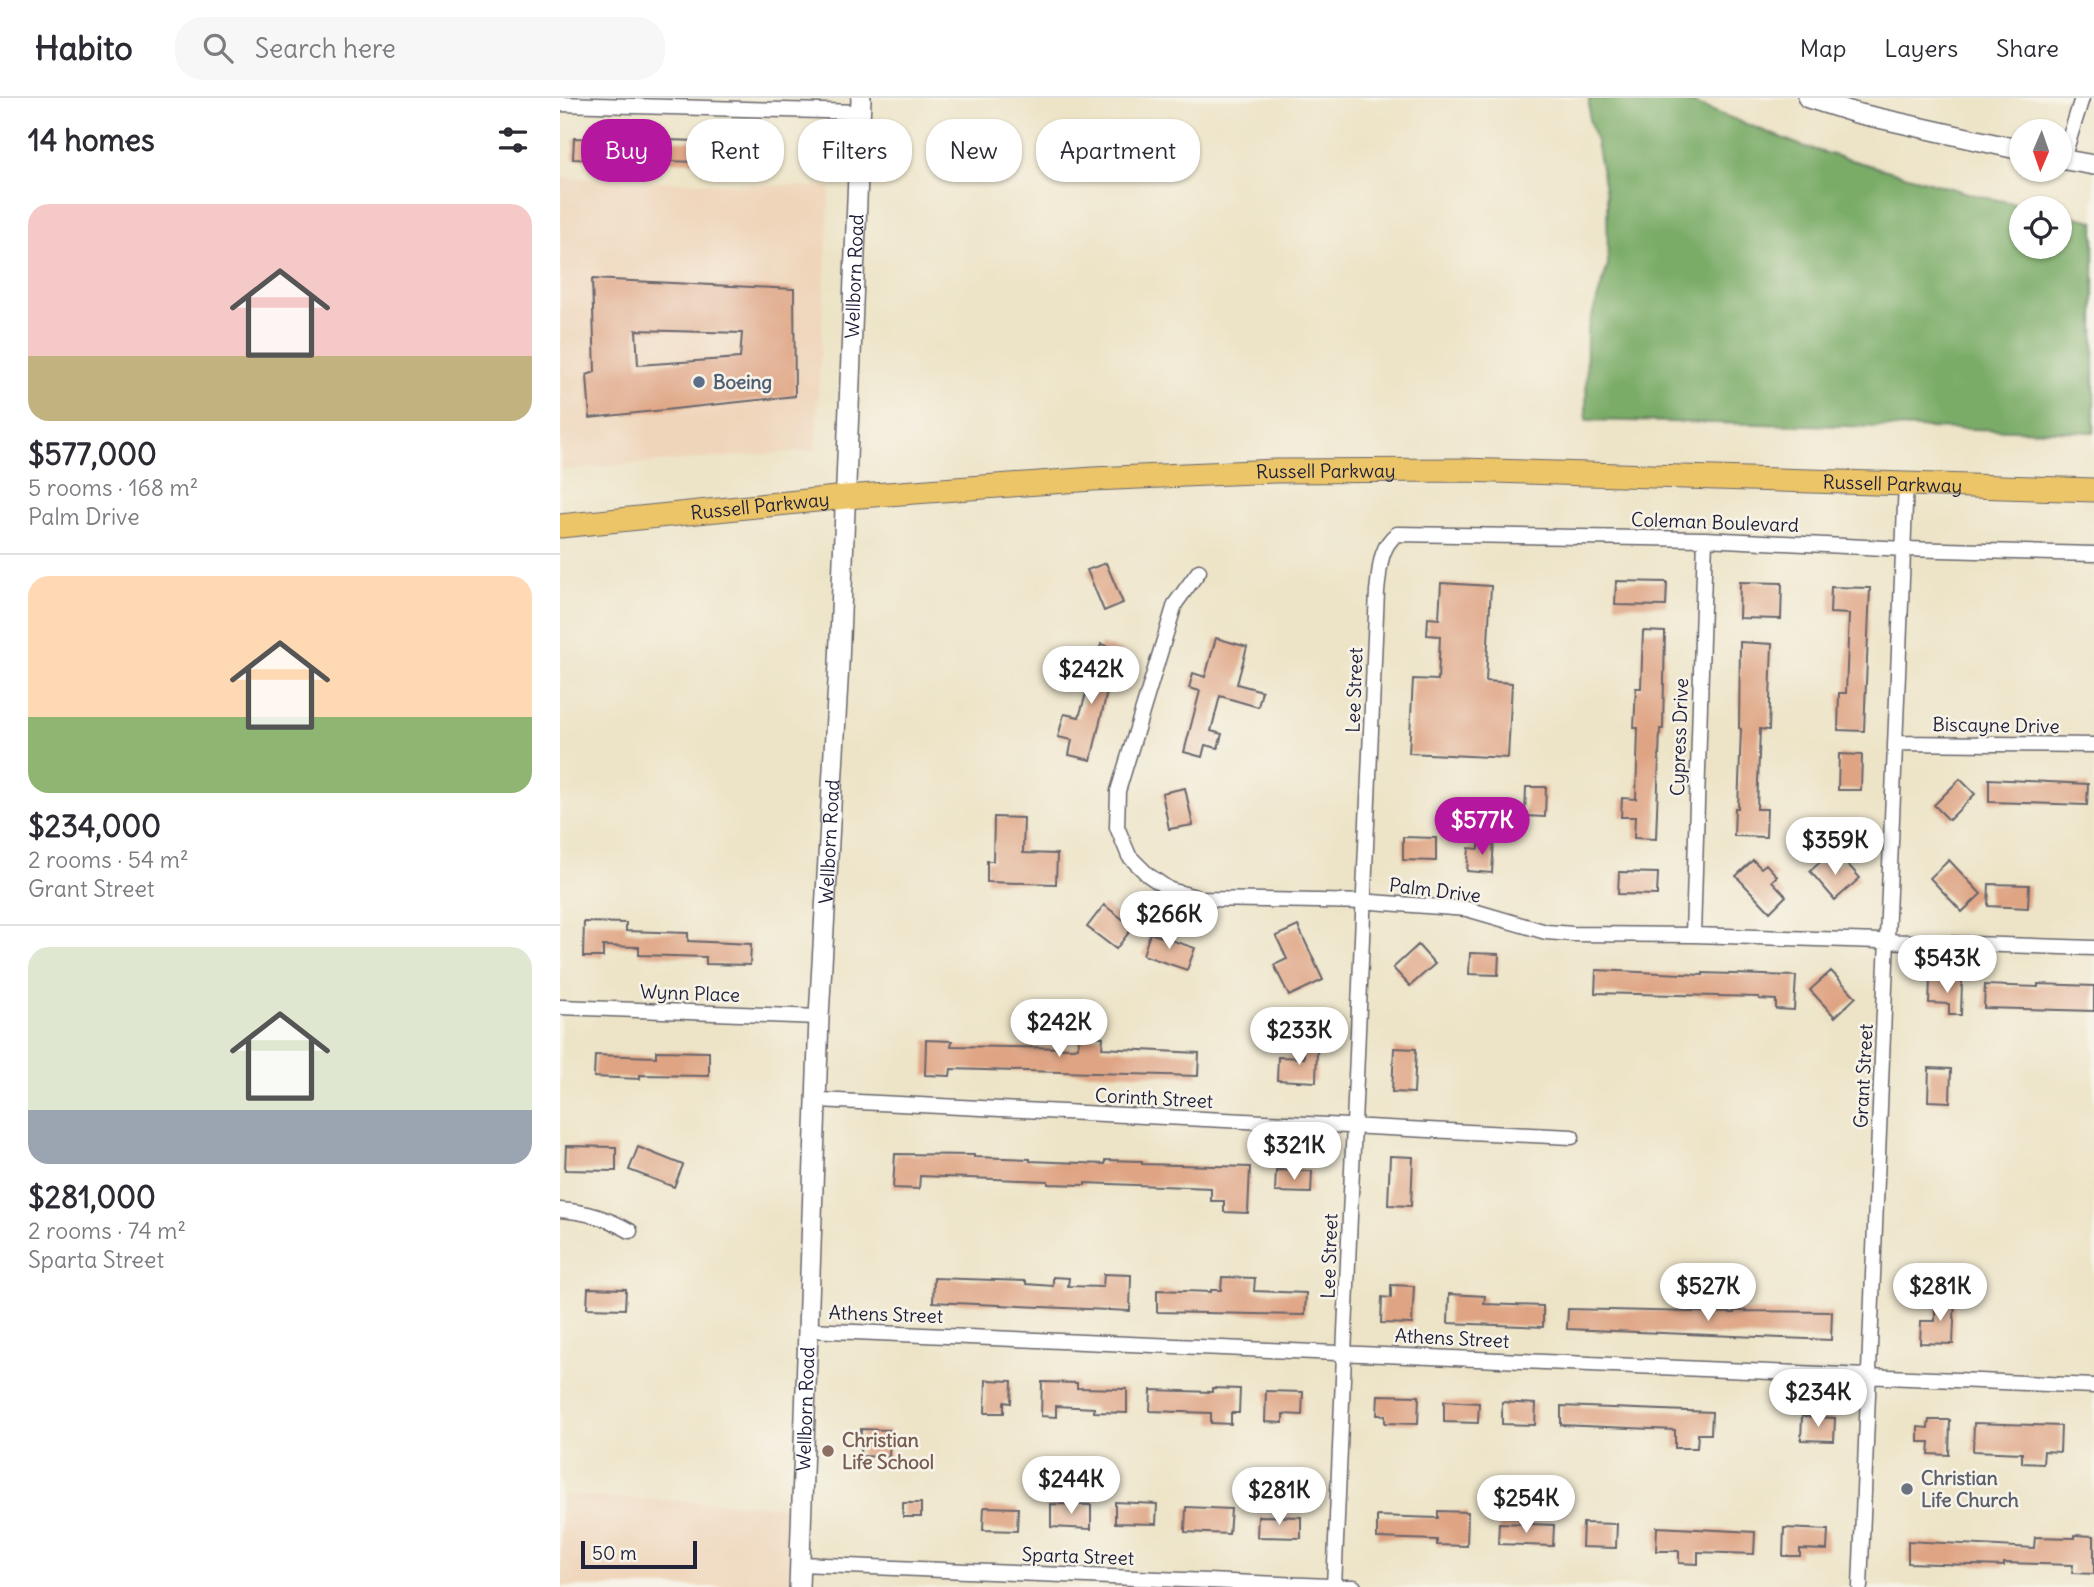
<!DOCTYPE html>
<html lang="en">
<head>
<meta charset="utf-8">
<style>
	body { margin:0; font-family:Delius,sans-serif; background:#f7f7f7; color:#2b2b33; height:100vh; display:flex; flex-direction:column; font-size:26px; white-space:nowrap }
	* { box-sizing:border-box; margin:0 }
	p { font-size:23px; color:#7c7c81 }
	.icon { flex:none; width:38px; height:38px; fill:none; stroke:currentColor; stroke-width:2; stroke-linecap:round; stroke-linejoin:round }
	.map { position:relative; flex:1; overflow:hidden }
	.details { display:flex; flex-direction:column; background:#fff; width:560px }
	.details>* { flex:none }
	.banner { position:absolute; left:21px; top:21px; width:665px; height:63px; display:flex; gap:14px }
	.needle { width:46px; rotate:182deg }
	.tools { position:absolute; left:1449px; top:21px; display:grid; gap:14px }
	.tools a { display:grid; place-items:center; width:63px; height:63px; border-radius:50%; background:#fff; box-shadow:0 2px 5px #0004; font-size:35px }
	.scale { position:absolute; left:21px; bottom:18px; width:116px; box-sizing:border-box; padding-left:7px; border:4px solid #22223b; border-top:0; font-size:19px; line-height:24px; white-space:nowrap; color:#22223b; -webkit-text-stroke:5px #f7f3e8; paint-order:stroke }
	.price { position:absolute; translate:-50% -60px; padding:0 16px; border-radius:24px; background:#fff; color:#222; font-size:23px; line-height:46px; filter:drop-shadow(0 2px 4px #0008) }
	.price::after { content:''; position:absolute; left:50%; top:42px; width:21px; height:16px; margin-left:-10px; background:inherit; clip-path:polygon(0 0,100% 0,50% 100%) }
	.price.selected { background:#b5179e; color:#fff }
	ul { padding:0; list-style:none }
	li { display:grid; align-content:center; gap:14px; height:371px; padding:0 28px }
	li+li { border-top:2px solid #e1e1e2 }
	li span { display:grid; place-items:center; height:217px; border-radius:21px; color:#555 }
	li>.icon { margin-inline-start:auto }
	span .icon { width:126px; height:126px; fill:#fffc; stroke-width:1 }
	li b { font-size:30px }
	h2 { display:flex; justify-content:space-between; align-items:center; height:84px; padding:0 28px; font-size:30px }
	.tag { padding:0 24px; border-radius:28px; background:#fff; box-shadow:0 2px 5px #0004; font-size:24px; line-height:63px }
	.tag.selected { background:#b5179e; color:#fff }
	header { display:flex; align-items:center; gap:42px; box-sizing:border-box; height:98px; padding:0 35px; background:#fff; border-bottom:2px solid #e1e1e2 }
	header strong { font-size:33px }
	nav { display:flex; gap:38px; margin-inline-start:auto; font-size:24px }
	.search { width:490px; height:63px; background:#f7f7f7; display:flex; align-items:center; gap:18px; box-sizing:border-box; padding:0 24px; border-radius:28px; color:#7c7c81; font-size:26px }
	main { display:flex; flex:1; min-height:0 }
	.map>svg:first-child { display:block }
</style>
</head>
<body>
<header>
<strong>Habito</strong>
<div class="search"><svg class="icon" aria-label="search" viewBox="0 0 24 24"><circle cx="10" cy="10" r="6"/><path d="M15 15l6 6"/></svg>Search here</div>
<nav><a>Map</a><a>Layers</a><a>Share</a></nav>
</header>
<main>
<section class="details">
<h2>14 homes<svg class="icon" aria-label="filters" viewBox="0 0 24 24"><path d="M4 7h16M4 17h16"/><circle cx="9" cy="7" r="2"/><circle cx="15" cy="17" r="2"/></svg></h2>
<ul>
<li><span style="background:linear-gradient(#f6c9c9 70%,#c2b280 0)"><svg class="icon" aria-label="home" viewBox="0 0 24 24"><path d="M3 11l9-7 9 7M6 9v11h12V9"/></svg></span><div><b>$577,000</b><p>5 rooms · 168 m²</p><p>Palm Drive</p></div></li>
<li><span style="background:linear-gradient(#ffd9b3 65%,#8fb573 0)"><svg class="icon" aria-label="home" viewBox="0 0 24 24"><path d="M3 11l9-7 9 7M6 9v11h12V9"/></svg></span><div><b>$234,000</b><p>2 rooms · 54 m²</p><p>Grant Street</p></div></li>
<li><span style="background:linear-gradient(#dfe7d0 75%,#9aa5b1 0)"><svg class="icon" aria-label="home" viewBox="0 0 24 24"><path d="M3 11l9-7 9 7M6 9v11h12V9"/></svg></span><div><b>$281,000</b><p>2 rooms · 74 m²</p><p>Sparta Street</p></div></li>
</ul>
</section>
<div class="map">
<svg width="1534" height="1489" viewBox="0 0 1534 1489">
	<rect width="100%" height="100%" fill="#f7f3e8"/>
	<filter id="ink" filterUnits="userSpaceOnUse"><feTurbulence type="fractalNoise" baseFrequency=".0143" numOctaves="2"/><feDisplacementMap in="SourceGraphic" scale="14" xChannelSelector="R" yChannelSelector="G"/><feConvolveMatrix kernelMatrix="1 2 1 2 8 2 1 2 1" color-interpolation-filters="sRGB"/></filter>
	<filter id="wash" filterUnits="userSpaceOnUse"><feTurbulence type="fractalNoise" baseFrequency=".00686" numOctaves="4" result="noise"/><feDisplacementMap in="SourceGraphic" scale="28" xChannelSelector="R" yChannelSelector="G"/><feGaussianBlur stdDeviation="1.57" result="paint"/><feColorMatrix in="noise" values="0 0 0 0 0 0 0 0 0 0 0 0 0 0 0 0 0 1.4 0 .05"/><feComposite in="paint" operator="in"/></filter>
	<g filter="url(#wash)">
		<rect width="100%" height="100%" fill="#ede4c7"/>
		<!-- built -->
		<path fill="#efd6bb" d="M0,80L270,89L255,352L0,372Z
			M0,1397L231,1409L228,1489H0Z"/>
		<!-- forest -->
		<path fill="#7aac68" stroke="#4e6752" stroke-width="2" d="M1029,0H1120L1245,49L1415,97L1476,110H1461V149H1500V115L1534,123V334L1026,322L1027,234L1048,167L1047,101L1036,44L1029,21Z"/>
		<g id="blocks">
			<!-- building -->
			<path fill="#dfa484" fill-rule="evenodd" d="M14,40L70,42V63L13,61Z
				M107,42L139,43L138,64L106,63Z
				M32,181L234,191L235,298L30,320L27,277L35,274ZM76,232L182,235L180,260L78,267Z
				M546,465L563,505L544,513L527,472Z
				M1056,483L1107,484L1106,508L1055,507Z
				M1180,484L1222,485L1221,521L1179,520Z
				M881,485L931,488L926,583L952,585L948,660L849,655L853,581L878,582L880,538L867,537L868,520L879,521Z
				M1271,489L1310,490L1304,633L1278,632L1279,595H1286L1289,516L1270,515Z
				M1083,533L1105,534L1103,631H1100L1096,741L1074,740L1075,719H1061L1062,700L1076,701L1078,630H1074L1076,590H1081Z
				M656,540L687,549L677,586L702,593L698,609L660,598L651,633L662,636L658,650L645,647L642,659L624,654L640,593L629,590L633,575L645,579Z
				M1180,544L1212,546L1209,632L1200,631L1197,711H1207L1206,739L1174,738L1175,710H1178L1181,631L1179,630Z
				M541,546L562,553L546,598L531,662L509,657L512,642L498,639L504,616L519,619Z
				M1279,656L1302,657L1301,692H1278Z
				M1400,681L1415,696L1389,722L1374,707Z
				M1429,681L1528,686L1527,707L1429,704Z
				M966,689H986L985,719L965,718Z
				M625,690L633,727L609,731L602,695Z
				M434,719L464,720L463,755L497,756L496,786L427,784V763H433Z
				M843,739L876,740V763L843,762Z
				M919,741L934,742L932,775L907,773L909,750L919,751Z
				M1266,759L1275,769L1284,762L1300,780L1275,802L1250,773Z
				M1193,762L1201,770L1206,766L1217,778L1212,783L1226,798L1210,814L1176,778Z
				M1389,762L1421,796L1402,814L1370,780Z
				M1059,774L1098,775L1097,797L1058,796Z
				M1429,786L1469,787L1468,810L1428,808Z
				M544,807L573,829L556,851L527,829Z
				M24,824L66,825V833L128,835V843L191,846L190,867L146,866V859L79,857V849L43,848V859H23Z
				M738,828L763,882L729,898L714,867L727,861L716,838Z
				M590,835L635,850L627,872L583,857Z
				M858,847L875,866L850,888L833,870Z
				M910,855L939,856L938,877L909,876Z
				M1036,872L1143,877V875L1236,878L1234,912L1216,911V902L1199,901V899L1035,895Z
				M1271,873L1296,899L1275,919L1250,892Z
				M1370,882L1402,883L1401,917H1389V906L1369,905Z
				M1478,886L1534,888V913L1424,910L1425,887L1478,889Z
				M519,938L543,939L542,950L639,955L638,978L391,971L390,978L365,977L366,942L392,943L391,948L513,950L518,949Z
				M744,950L757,951L756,984L717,982L718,959L744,960Z
				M834,950L856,951L854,995L832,994Z
				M96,953L149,954V978L80,977V981L34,979L35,957L96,959Z
				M1369,970L1391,971L1390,1004L1368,1003Z
				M6,1048L56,1049V1073L5,1072Z
				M78,1049L123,1067L114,1089L69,1072Z
				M335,1056L414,1057V1059L470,1061V1063L545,1066V1062L582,1063V1066L690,1069L688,1115L664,1114V1103H651V1090L525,1085V1087L488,1086V1083L360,1078L359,1091L333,1090Z
				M830,1058L853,1059L851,1108L828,1107Z
				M716,1072L752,1073L751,1095L715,1094Z
				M544,1176L571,1177L570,1213L373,1204L374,1180L466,1183V1186L493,1188V1179L509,1180L508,1188L543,1189Z
				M662,1179L695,1180L694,1193L746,1195L745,1217L597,1214V1192L651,1194V1192H661Z
				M831,1187L854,1188L852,1226L821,1225L822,1199L831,1200Z
				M28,1190L66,1191L65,1211L27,1210Z
				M889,1196L925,1198L924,1206L983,1208V1229L888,1225Z
				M1375,1199L1395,1200L1393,1246L1360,1245L1361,1223H1375Z
				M1008,1211L1174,1215V1213L1272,1214L1271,1242L1007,1231Z
				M426,1282L452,1283L451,1305L444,1304V1315H425Z
				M482,1284L517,1285V1290L567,1291V1315L534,1314V1310L496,1308V1319L481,1318Z
				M652,1290L680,1291L679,1315H671V1326L651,1325V1315L590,1313L591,1292L652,1294Z
				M706,1293L743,1294L742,1317L723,1316V1325L705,1324Z
				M818,1297L859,1298L858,1326L825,1325V1317H817Z
				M884,1303L919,1305L918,1325L884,1324Z
				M942,1304L976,1306L975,1327L942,1326Z
				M1001,1308L1152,1314L1151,1336H1138L1137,1350H1115V1332L1001,1327Z
				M1242,1318L1275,1320L1274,1343L1241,1342Z
				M1369,1322H1390L1389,1357L1369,1356L1370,1344H1358V1329L1368,1330Z
				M1414,1325L1501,1328L1500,1354L1484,1353L1483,1366L1462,1365V1355L1413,1353Z
				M301,1331L330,1332L329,1359L300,1358Z
				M555,1404L597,1406L596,1426L555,1425Z
				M343,1405H361V1419H343Z
				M491,1406L531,1407V1431L491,1429Z
				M424,1409L458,1410L457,1433L423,1432Z
				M626,1409L671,1411L669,1436L625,1434Z
				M878,1413L908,1414L907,1448L877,1447V1442L817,1440V1418L878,1420Z
				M698,1418L741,1419V1440L697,1439Z
				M939,1425L994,1427L993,1448L938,1446Z
				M1023,1425L1057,1426L1056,1450L1022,1449Z
				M1097,1429L1195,1434L1194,1456L1138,1454V1466L1119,1465V1453H1096Z
				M1224,1430L1268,1432L1267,1452L1240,1451V1458H1223Z
				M1514,1437L1534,1438V1476L1512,1475L1513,1467L1444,1465V1468L1348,1465V1443L1474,1450L1475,1439L1514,1440Z"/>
		</g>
	</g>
	<g filter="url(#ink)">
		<use href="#blocks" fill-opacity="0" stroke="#69666c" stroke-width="2"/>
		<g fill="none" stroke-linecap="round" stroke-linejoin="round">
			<defs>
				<path id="minor" d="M0,6L301,14
					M1503,61L1522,0
					M639,473L615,506L558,693L557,729L569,758L588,777L610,792L643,801L812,804L907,811L986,834L1013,836L1133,837L1534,850
					M1337,645L1534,647
					M1133,837L1145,441
					M0,909L259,919
					M258,1002L1012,1039
					M0,1112C27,1114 47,1120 70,1133
					M249,1232L1534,1288
					M240,1466L794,1489
					M774,1489L817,493C820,472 819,449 837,436L1145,441L1345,451L1534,456
					M1300,1489L1346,384"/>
				<g id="tertiary">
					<path d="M1248,0L1296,15L1461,52"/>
					<path d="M1500,61L1534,67"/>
					<path id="s1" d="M239,1489L259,919L279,566L301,0"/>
				</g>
				<g id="primary">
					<path id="s2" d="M0,428L286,399L533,381L716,373L903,372L1534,392"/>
				</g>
			</defs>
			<!-- minor casing -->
			<use href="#minor" stroke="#69666c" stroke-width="17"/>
			<!-- tertiary casing -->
			<use href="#tertiary" stroke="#69666c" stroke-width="22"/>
			<!-- primary casing -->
			<use href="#primary" stroke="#69666c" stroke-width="25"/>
			<!-- minor -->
			<use href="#minor" stroke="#fff" stroke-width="14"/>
			<!-- tertiary -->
			<use href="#tertiary" stroke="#fff" stroke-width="19"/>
			<!-- primary -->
			<use href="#primary" stroke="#ecc569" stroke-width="23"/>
		</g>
	</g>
	<!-- markers -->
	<circle fill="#5c6f8a" stroke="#f7f3e8" stroke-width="2.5" cx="139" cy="284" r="7"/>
	<circle fill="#8d6e63" stroke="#f7f3e8" stroke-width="2.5" cx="268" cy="1353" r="7"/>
	<circle fill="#6b7280" stroke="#f7f3e8" stroke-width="2.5" cx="1347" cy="1391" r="7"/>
	<g text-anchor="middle" stroke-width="5" stroke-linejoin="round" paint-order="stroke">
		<!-- street labels -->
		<g font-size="19" fill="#22223b" stroke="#f7f3e8">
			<text dy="7" stroke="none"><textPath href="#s1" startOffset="1312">Wellborn Road</textPath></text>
			<text dy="7" stroke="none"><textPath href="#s2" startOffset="768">Russell Parkway</textPath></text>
			<text dy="7" stroke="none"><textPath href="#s2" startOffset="1335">Russell Parkway</textPath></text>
			<text dy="7" stroke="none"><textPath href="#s2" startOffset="201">Russell Parkway</textPath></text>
			<text transform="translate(1155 424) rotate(2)" y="7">Coleman Boulevard</text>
			<text transform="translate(794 592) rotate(-88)" y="7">Lee Street</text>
			<text transform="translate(1436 627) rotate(1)" y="7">Biscayne Drive</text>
			<text transform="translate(1119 639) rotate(-88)" y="7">Cypress Drive</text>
			<text dy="7" stroke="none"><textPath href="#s1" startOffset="746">Wellborn Road</textPath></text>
			<text transform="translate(875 792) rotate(7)" y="7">Palm Drive</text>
			<text transform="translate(130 895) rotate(2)" y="7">Wynn Place</text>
			<text transform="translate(1303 978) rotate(-87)" y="7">Grant Street</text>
			<text transform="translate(594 1000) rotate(3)" y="7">Corinth Street</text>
			<text transform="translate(769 1158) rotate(-88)" y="7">Lee Street</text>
			<text transform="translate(326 1216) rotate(2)" y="7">Athens Street</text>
			<text transform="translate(892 1240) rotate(3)" y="7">Athens Street</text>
			<text dy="7" stroke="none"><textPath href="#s1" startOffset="178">Wellborn Road</textPath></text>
			<text transform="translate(518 1458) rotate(2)" y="7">Sparta Street</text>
		</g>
		<!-- service labels -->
		<g font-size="19" font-weight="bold" fill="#4e5e75" stroke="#f7f3e8" text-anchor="start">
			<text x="153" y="291">Boeing</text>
		</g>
		<!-- education labels -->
		<g font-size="19" font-weight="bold" fill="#785e54" stroke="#f7f3e8" text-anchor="start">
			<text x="282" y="1349">Christian<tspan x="282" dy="22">Life School</tspan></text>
		</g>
		<!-- worship labels -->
		<g font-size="19" font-weight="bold" fill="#5b616d" stroke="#f7f3e8" text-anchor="start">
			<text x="1361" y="1387">Christian<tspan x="1361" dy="22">Life Church</tspan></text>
		</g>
	</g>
</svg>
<div class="tools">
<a><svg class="needle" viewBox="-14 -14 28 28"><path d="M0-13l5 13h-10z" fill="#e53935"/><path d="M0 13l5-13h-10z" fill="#7c7c81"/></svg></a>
<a><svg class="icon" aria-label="locate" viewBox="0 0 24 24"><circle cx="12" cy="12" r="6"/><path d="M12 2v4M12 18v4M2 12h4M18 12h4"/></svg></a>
</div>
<div class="scale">50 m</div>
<b class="price" style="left:531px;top:608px">$242K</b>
<b class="price selected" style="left:922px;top:759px">$577K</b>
<b class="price" style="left:1275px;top:779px">$359K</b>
<b class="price" style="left:609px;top:853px">$266K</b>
<b class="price" style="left:1387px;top:897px">$543K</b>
<b class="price" style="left:499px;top:961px">$242K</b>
<b class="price" style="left:739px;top:969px">$233K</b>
<b class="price" style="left:734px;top:1084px">$321K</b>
<b class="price" style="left:1148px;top:1225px">$527K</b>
<b class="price" style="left:1380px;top:1225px">$281K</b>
<b class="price" style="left:1258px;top:1331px">$234K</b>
<b class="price" style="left:511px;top:1418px">$244K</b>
<b class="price" style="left:719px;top:1429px">$281K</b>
<b class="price" style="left:966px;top:1437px">$254K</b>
<div class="banner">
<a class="tag selected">Buy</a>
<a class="tag">Rent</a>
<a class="tag">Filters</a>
<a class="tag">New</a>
<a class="tag">Apartment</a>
</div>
</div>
</main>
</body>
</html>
